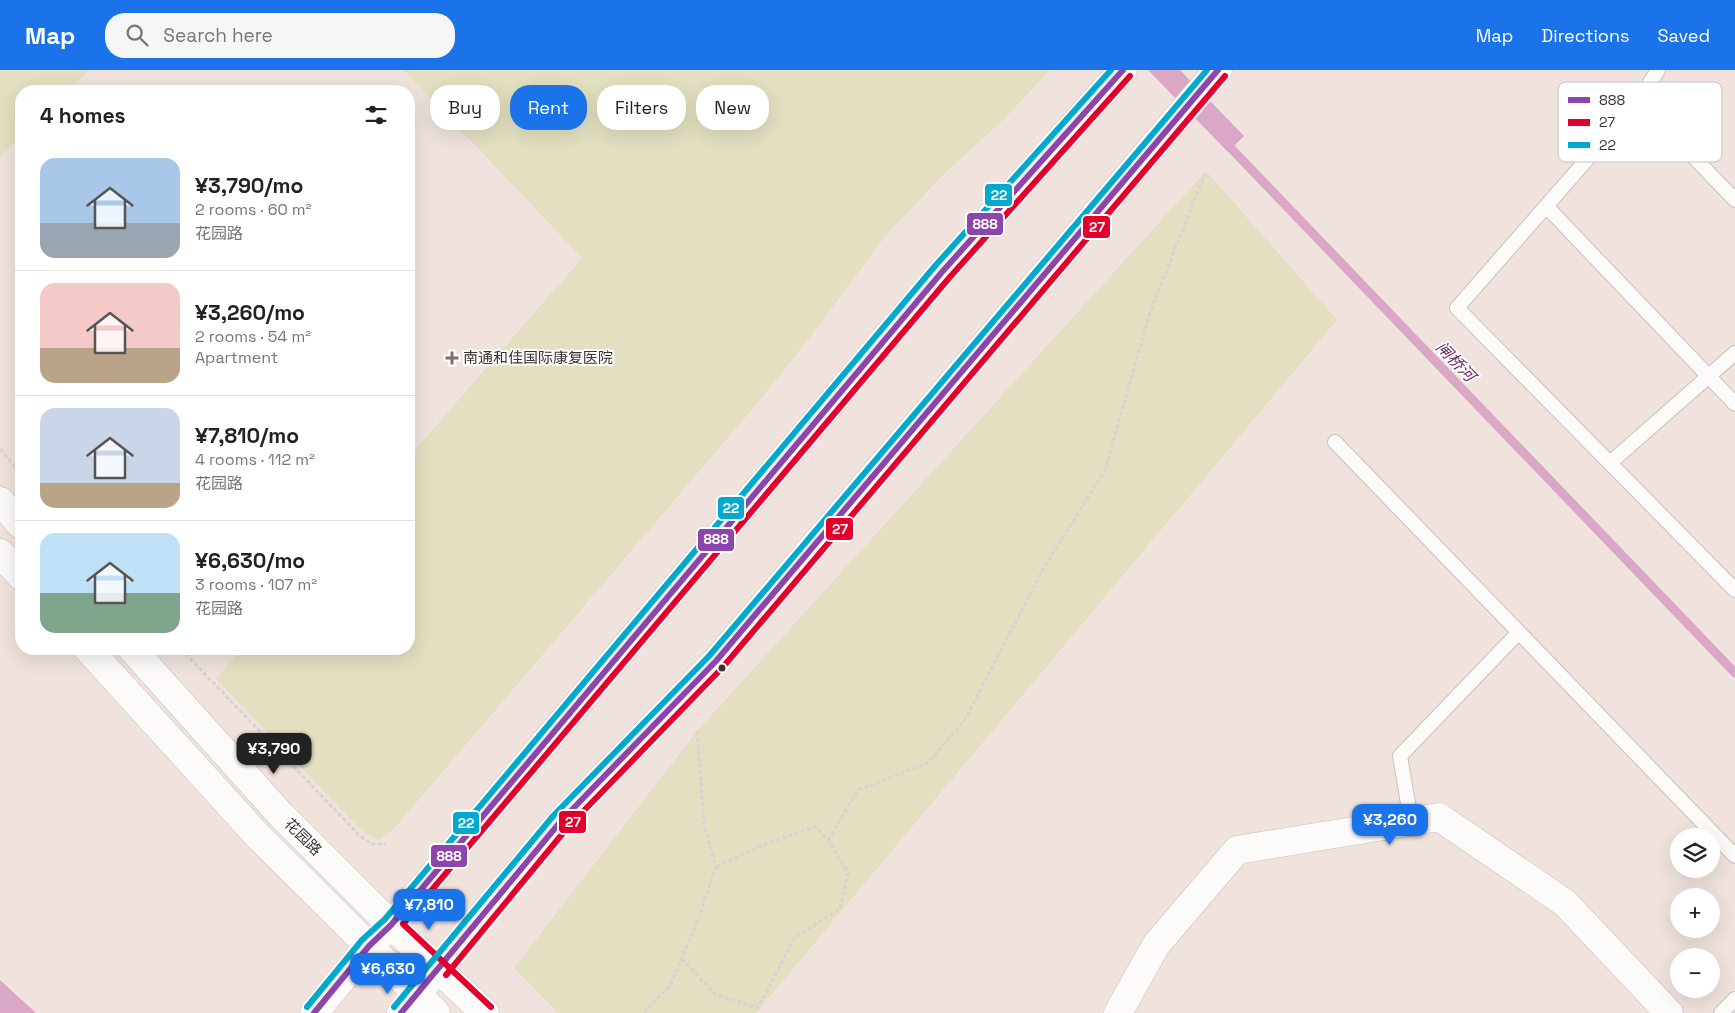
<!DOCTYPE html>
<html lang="en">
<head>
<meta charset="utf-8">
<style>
	body { margin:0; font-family:"Space Grotesk","Noto Sans SC",sans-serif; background:#f6f6f6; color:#222; height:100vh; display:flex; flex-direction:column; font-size:19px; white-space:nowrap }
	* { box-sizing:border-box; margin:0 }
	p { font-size:16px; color:#767676 }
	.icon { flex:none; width:28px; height:28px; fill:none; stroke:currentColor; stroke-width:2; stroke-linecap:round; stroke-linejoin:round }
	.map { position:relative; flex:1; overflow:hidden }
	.details { position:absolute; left:15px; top:15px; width:400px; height:570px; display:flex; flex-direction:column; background:#fff; border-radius:20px; box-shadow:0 5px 20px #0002 }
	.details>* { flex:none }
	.banner { position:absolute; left:430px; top:15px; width:475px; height:45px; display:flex; gap:10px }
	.controls { position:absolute; left:1670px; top:758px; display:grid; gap:10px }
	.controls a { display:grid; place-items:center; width:50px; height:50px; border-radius:50%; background:#fff; box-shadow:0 5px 20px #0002; font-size:25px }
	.price { position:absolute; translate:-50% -42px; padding:0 11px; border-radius:10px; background:#1a73e8; color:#fff; font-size:16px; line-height:32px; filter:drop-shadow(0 1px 2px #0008) }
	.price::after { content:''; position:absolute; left:50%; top:30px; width:15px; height:11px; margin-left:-8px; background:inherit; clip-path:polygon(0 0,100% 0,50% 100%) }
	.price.active { background:#222; color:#fff }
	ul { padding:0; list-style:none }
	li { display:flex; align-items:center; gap:15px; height:125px; padding:0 25px }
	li+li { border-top:1px solid #e0e0e0 }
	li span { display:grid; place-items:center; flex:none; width:140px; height:100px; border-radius:15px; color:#555 }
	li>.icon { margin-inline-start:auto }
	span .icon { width:60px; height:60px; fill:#fffc; stroke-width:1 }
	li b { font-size:21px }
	h2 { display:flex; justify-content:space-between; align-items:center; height:60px; padding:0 25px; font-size:21px }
	.pill { padding:0 18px; border-radius:20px; background:#fff; box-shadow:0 5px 20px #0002; font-size:18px; line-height:45px }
	.pill.active { background:#1a73e8; color:#fff }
	header { display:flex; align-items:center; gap:30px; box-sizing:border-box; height:70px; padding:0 25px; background:#1a73e8; color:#fff }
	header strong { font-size:24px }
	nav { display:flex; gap:28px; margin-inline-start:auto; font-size:18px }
	.search { width:350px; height:45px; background:#f6f6f6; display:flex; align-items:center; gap:12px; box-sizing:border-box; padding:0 18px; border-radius:20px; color:#767676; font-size:19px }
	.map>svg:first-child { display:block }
</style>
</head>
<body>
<header>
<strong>Map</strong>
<div class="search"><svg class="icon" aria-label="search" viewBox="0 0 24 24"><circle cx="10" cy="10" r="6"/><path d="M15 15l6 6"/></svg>Search here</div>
<nav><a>Map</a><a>Directions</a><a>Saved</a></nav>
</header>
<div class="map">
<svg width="1735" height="943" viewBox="0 0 1735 943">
	<rect width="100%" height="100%" fill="#f0e3dd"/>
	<!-- green -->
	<path fill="#e2e0c0" d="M0,0H89L68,21H21V66L0,87Z
		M404,0H1050L1004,49L945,103L886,165L808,270L760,330L393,760L379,770L363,762L216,609L242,579H409V387L582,188Z
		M1206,101L1337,250L756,943H558L514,898L697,661Z"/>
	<!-- water -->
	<path fill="#daa7c6" d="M1148,0H1180L1244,66L1228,82Z
		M0,910L36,943H0Z"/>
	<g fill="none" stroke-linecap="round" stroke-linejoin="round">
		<!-- stream -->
		<path stroke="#daa7c6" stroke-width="9" d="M1223,70L1735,603"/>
		<defs>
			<path id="service" d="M1658,0L1639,30L1457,238L1735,520
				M1639,30L1735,130
				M1546,136L1735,334
				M1335,372L1735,786
				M1610,393L1735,283
				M1411,751L1400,686L1519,562
				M1721,943L1735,929"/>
			<path id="minor" d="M1118,943L1156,875L1237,780L1439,747L1565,833L1669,943"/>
			<path id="secondary" d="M0,431L21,455
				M0,483L21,506
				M88,579L257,765L436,943
				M132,579L281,745L391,855L485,943"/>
			<path id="primary" d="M314,943L369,876L391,855L942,202L1123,0
				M401,943L561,751L716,591L1218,0"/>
		</defs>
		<!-- service casing -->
		<use href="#service" stroke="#cabfba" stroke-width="16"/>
		<!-- minor casing -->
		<use href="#minor" stroke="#cabfba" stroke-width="29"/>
		<!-- secondary casing -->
		<use href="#secondary" stroke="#cabfba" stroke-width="29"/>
		<!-- primary casing -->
		<use href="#primary" stroke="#cabfba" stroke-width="29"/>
		<!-- path -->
		<path stroke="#d7d3d1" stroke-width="3" stroke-dasharray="4 2.5" stroke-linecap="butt" d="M0,379L21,404
			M181,579L360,766L371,774H386
			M828,770L858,720L928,693L964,651L1045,496L1105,400L1150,242L1206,101
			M682,889L715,924L758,938L795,867L840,839L848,803L828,770L816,757L768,773L716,797
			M644,943L671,914L698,850L716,797L704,754L697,661"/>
		<!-- service -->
		<use href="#service" stroke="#fdfbfa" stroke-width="14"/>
		<!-- minor -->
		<use href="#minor" stroke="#fdfbfa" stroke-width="28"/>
		<!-- secondary -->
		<use href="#secondary" stroke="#fdfbfa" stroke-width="28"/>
		<!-- primary -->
		<use href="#primary" stroke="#fdfbfa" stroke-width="28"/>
		<defs>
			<path id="bus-1" d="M314,943L369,876L391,855L942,202L1123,0
				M401,943L561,751L716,591L1218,0"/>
			<path id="bus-2" d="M446,905L568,757L723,597L1225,6
				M491,937L403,854L949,208L1130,6"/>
			<path id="bus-3" d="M307,937L362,870L385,849L935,196L1111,0
				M394,937L554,745L710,585L1207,0"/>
		</defs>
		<!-- bus-1 casing -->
		<use href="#bus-1" stroke="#fff" stroke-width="10"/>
		<!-- bus-2 casing -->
		<use href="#bus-2" stroke="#fff" stroke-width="10"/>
		<!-- bus-3 casing -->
		<use href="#bus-3" stroke="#fff" stroke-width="10"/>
		<!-- bus-1 -->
		<use href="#bus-1" stroke="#8e44ad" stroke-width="6"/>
		<!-- bus-2 -->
		<use href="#bus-2" stroke="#e4002b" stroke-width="6"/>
		<!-- bus-3 -->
		<use href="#bus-3" stroke="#00a9ce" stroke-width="6"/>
	</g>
	<!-- markers -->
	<path fill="#7a6f6b" stroke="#fff" stroke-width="2" d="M449.5 280.5h5v5h5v5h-5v5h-5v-5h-5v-5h5z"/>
	<circle fill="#3b312d" stroke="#fff" stroke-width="2" cx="722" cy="598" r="4.5"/>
	<g text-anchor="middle" stroke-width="4" stroke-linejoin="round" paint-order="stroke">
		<!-- poi labels -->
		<g font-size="15" fill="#3b312d" stroke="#fff" text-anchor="start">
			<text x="463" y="293">南通和佳国际康复医院</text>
		</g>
		<!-- street labels -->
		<g font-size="15" fill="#3b312d" stroke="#fff">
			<text transform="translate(303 767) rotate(45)" y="5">花园路</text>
		</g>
		<!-- water labels -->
		<g font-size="16" font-style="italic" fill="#6d1f5c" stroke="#fff">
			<text transform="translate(1456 291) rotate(46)" y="6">闸桥河</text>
		</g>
	</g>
	<!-- legend -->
	<rect x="1558" y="12" width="164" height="80" rx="8" fill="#fff" stroke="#c4c1c0" stroke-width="1"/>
	<rect x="1568" y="27" width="22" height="6" fill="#8e44ad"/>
	<rect x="1568" y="49" width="22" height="7" fill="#e4002b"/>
	<rect x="1568" y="72" width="22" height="6" fill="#00a9ce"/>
	<g font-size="14" fill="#3b312d">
		<text x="1599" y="35">888</text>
		<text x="1599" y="57">27</text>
		<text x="1599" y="80">22</text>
	</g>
	<g stroke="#fff" stroke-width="2">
		<rect x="984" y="113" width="29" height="24" rx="5" fill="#00a9ce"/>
		<rect x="966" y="142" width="38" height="24" rx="5" fill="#8e44ad"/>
		<rect x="1082" y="145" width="29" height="24" rx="5" fill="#e4002b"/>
		<rect x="717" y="426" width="28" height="24" rx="5" fill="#00a9ce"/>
		<rect x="825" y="447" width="29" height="24" rx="5" fill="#e4002b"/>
		<rect x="697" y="458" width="38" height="24" rx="5" fill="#8e44ad"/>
		<rect x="558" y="740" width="29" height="24" rx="5" fill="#e4002b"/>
		<rect x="452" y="741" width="28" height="24" rx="5" fill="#00a9ce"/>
		<rect x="430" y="774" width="38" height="24" rx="5" fill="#8e44ad"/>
	</g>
	<g font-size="14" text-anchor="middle" font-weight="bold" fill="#fff">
		<text x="999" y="130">22</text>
		<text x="985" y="159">888</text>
		<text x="1097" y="162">27</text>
		<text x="731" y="443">22</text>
		<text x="840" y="464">27</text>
		<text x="716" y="474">888</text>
		<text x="573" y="757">27</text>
		<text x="466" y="758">22</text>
		<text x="449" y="791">888</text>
	</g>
</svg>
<div class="controls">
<a><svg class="icon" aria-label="layers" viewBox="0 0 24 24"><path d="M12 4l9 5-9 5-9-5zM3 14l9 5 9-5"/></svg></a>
<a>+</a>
<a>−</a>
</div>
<b class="price active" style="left:274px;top:705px">¥3,790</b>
<b class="price" style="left:1390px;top:776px">¥3,260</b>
<b class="price" style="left:429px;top:861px">¥7,810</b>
<b class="price" style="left:388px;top:925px">¥6,630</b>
<div class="banner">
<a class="pill">Buy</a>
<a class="pill active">Rent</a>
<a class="pill">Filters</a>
<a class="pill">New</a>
</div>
<section class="details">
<h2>4 homes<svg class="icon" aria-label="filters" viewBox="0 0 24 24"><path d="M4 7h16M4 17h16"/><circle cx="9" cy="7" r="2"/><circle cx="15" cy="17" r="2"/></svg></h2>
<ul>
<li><span style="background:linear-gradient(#a9c7e8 65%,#9aa5b1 0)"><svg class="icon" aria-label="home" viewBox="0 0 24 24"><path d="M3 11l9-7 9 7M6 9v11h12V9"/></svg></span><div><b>¥3,790/mo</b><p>2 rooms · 60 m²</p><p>花园路</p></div></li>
<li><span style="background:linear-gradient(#f6c9c9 65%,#b9a48a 0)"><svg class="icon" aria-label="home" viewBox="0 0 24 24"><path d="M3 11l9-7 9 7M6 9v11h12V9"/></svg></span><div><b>¥3,260/mo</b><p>2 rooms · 54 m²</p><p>Apartment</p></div></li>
<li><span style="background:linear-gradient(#c9d6e8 75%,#b9a48a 0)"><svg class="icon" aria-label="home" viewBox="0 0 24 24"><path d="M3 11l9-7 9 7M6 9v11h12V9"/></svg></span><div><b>¥7,810/mo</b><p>4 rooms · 112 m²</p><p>花园路</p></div></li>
<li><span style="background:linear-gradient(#bfe0f5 60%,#7fa58c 0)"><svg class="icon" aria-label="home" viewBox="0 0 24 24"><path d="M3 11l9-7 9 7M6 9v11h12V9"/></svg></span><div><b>¥6,630/mo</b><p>3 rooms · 107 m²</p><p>花园路</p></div></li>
</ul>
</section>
</div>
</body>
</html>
